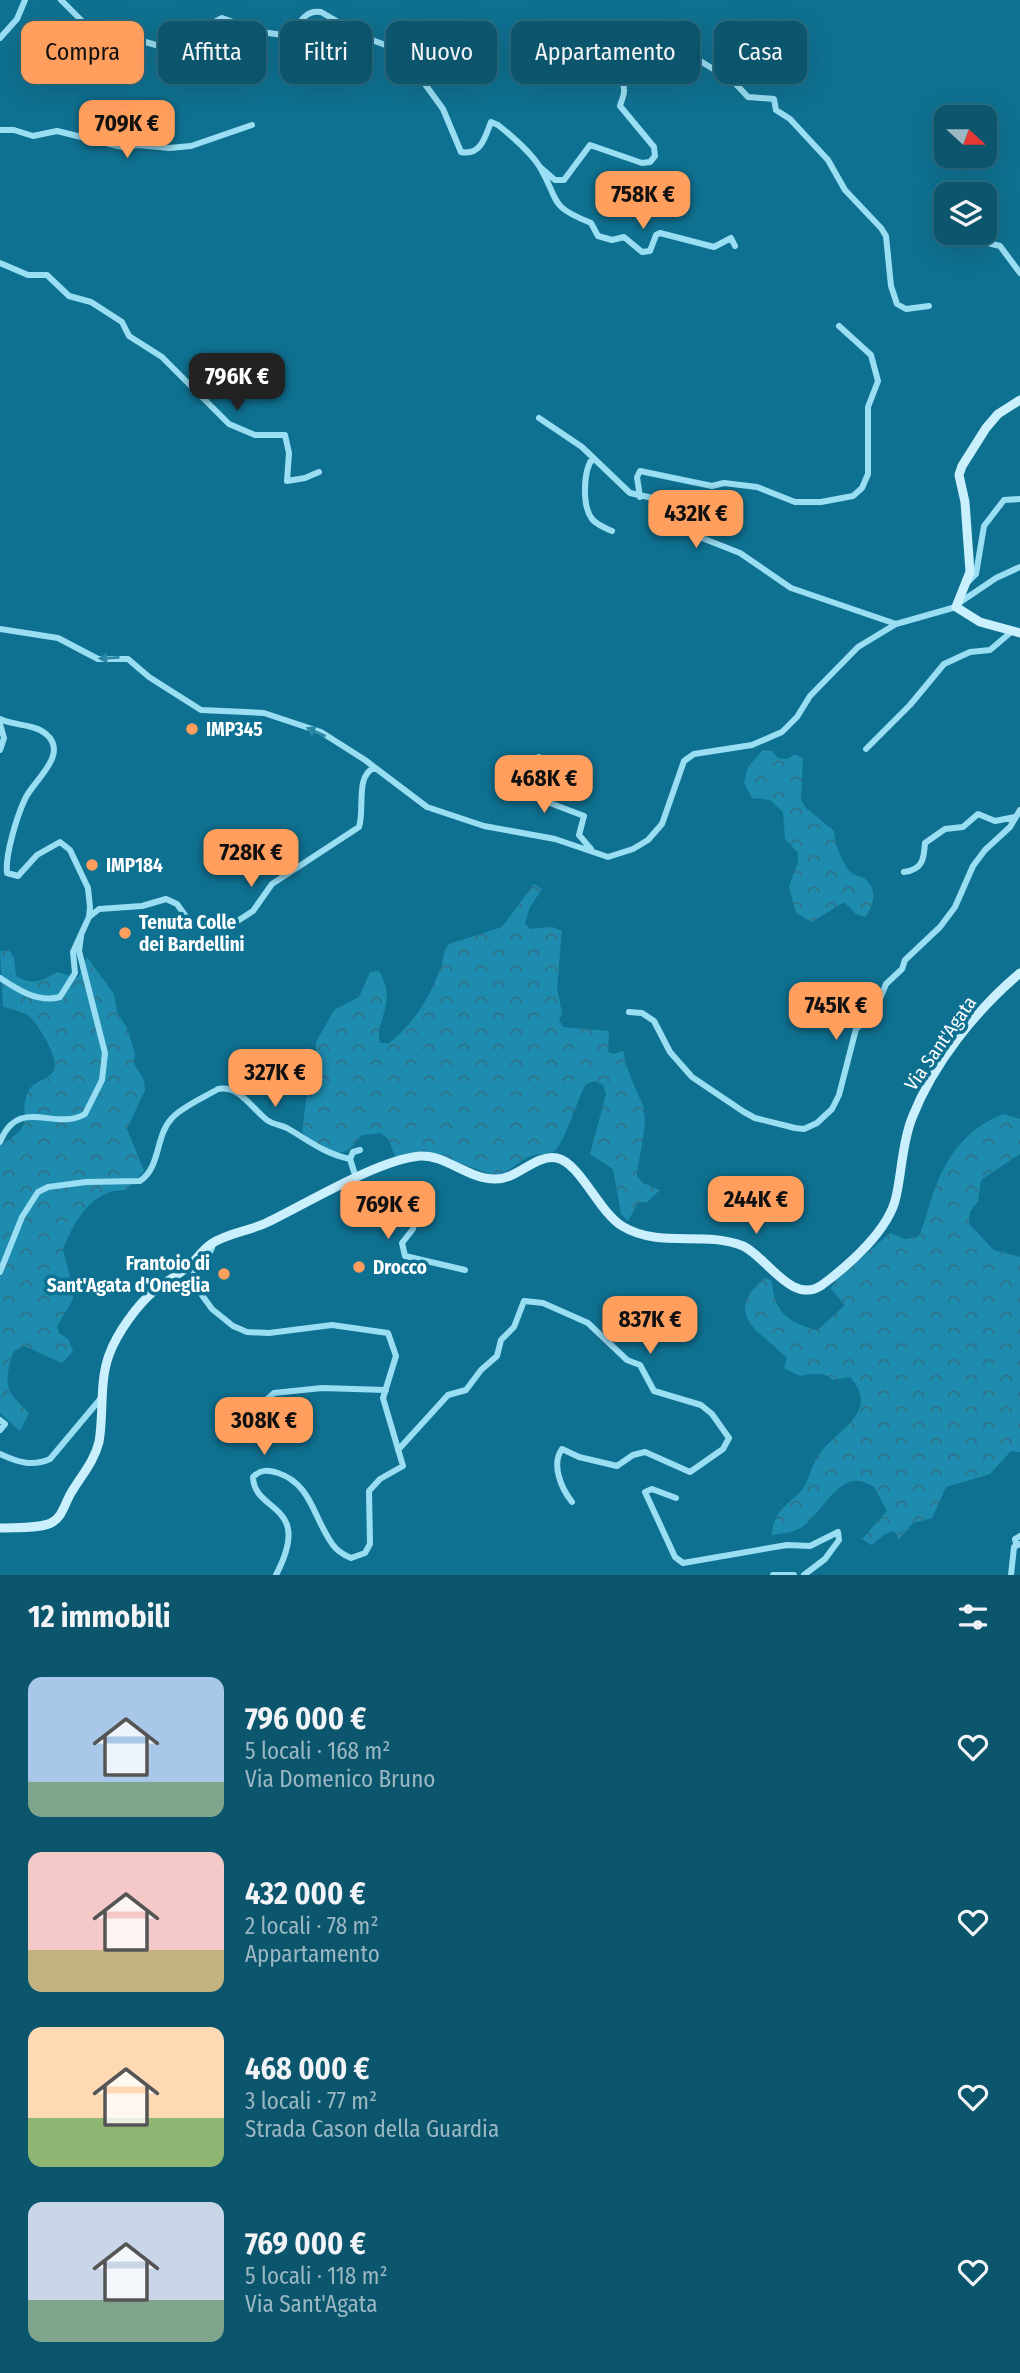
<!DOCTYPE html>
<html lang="it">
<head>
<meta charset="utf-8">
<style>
	body { margin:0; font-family:"Fira Sans Condensed",sans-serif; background:#195e75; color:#f1f3f6; height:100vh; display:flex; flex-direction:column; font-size:26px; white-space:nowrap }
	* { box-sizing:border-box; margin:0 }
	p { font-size:23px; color:#9ab7c2 }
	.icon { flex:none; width:38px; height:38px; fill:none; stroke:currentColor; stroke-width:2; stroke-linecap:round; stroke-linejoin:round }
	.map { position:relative; height:1575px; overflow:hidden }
	.details { display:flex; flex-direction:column; background:#0b556d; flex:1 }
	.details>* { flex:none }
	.guide { position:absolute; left:21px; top:21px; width:978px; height:63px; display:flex; gap:14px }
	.needle { width:46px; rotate:111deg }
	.buttons { position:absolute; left:934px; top:105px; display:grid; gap:14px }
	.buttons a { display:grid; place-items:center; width:63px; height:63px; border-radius:14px; background:#0b556d; box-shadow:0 7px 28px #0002,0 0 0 2px #2b6b80; font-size:35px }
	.price { position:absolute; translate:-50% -60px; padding:0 16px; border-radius:14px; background:#ff9e5d; color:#111; font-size:23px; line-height:46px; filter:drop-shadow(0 2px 4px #0008) }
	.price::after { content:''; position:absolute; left:50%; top:42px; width:21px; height:16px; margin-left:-10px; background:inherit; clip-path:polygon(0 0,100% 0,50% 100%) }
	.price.active { background:#222; color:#fff }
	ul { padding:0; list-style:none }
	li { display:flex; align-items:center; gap:21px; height:175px; padding:0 28px }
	li span { display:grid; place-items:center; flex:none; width:196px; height:140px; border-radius:14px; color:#555 }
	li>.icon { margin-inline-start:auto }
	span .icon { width:84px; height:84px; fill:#fffc; stroke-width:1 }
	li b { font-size:30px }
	h2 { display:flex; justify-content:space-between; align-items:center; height:84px; padding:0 28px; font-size:30px }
	.tag { padding:0 24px; border-radius:14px; background:#0b556d; box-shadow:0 7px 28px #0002,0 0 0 2px #2b6b80; font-size:24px; line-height:63px }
	.tag.active { background:#ff9e5d; color:#111 }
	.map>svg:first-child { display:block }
</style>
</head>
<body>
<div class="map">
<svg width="1020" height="1575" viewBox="0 0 1020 1575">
	<defs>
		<pattern id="forest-crowns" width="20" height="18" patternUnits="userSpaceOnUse" patternTransform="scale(1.75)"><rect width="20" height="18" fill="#1e8caf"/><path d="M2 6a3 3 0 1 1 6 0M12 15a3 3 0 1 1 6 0" fill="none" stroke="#307287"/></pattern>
	</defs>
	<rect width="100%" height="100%" fill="#0f7191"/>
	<!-- forest -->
	<path fill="url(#forest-crowns)" d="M763,750L772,751L778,758L787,759L795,754L803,758L801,800L806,808L834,831C834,841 843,867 852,873C852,874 861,877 862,877C878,886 875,905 865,917L856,914L844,902L812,922L796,913L789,887L798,862V853L785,839L783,812L770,800L752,798L744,783L748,767Z
		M534,884L542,889L530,907L525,923L530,929L552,927L562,931L557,987L562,1014L559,1019L563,1027L609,1031L608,1052L614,1054L623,1051C627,1071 634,1085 642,1103C650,1121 638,1157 637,1176L643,1183L660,1190L647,1202L638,1203L628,1221L621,1214L613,1169L590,1154L606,1094L603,1085L595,1081L586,1084C578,1097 563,1148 553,1152C544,1155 535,1153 526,1158C514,1165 508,1174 493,1175L424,1150L396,1158L388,1139L381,1133L362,1135C357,1140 352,1148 346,1151C332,1158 309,1142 302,1131L307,1095L299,1078L316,1055V1042L334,1010L359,997L370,972L379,971C399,1004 373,1022 380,1043H389C415,1023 428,999 440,970C445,961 441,953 449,944L502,927Z
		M9,950L14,958L16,976C32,986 42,981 57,972L78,978L87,957L114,994L117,1012L127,1028L135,1054L134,1064L144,1080L145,1090L127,1129L144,1171L126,1190C93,1188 73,1222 63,1250L72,1285L73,1299L57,1326L59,1333L68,1339L73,1351L62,1363L24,1346L13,1352C4,1384 4,1390 29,1413L20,1431L0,1413V1145C39,1124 17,1117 28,1092C33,1081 46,1081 53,1072C62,1062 38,1024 29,1016C21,1011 12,1009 3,1007L0,951Z
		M1003,1114L1020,1119V1154L981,1180L978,1201L970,1212L969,1224L994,1250L1020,1257V1452L1011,1451L990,1474L946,1487L932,1518L913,1523L899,1539L894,1531L885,1534L871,1545L862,1539L887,1511L874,1487C840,1463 824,1514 800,1528C792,1533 781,1533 772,1535C773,1511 787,1506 801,1491C809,1482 811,1467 818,1456C835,1430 882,1413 850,1377L833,1380C822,1370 812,1375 799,1376L784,1368L787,1358C762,1333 720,1315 765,1278L772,1281C773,1311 789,1324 818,1330L845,1305L831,1289L835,1281L890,1233L905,1239L918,1237C924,1226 927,1212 931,1200C944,1160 963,1130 1003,1114Z"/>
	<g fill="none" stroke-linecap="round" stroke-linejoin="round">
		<!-- street -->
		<path stroke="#9adef3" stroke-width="6" d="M61,0L97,36L105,39L124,36L156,45L176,43L222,18L261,32L291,36C299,25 304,9 321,12L364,37L396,49L406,58L443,109L461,152C481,156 485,137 491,122L498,125C513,137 532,153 541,169C560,203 549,206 591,223L598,236L612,240L624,237L642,252L650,251L656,235L660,233L714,247L731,238L735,246
			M0,38L17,19L25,0
			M0,130H14L33,136L57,131L122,147L139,145L169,148L191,146L252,125
			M540,167L555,180H564L590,145L642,163L650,162L655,156L654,147L620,106C621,101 625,95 624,89C623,74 615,65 626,51H632L661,70L692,56L733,81L748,97L774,99L776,110L790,119L828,160L845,190L881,228L886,236L891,286L897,304L906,309L929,306
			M968,238L1000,246L1020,273
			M0,263L28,275H47L69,296L91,302L122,322L129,336L162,357L229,424L255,435H285L289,453L287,481L305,478L319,472
			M539,418L582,447L630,493L671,502L679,508L702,538L740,553L791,588L896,624
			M593,458C583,470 582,506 592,519C597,525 605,528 612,531
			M640,497L637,477L640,471L712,486L724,483L757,487L795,502H821L853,496L862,488L868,474V407L878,381L871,355L839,326
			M967,583L976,574L984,526L1004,500L1020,499
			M959,603L996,578L1020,567
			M0,629L58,638L98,659H128L149,677L201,710L264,713L321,732L365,760L427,807L484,826L555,839L608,857L633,849L648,840L662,824L684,761L694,754L752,745L782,732L797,717L810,696L858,647L896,624L956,607
			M0,719C14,726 35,724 46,734C70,754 33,781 25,799C17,816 5,855 7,873L18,876L37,855L60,842L70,850L88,888L90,907L89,917L73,952L75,973L60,997C38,1003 18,990 0,978
			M0,724L4,738L0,750
			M866,749L910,705L944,664L970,652L990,650L1010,633
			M539,757L540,794L550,803L584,816L579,835L591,849
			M904,872C923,870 924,858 925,843L945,829L963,827L978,814L995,821L1015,817
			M89,917L99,909L142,906L166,899L177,904L190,922H236L253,911L272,884L359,827C365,809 355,776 374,768
			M629,1012L642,1013L654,1021L670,1052L692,1077L744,1112L755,1118L795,1128L804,1129L817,1123L832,1109L839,1095L856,1029L874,1013L886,984L902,969L905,960L940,927L955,907L973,866L985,850L1010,827L1020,810
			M0,1142C19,1095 54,1132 85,1114L102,1080L105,1053L79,951L81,936
			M350,1159L353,1152L360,1150
			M344,1184L418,1204L413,1229L402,1243L405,1256L465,1270
			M213,1242C213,1256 195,1265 191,1280L212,1309L233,1326L247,1332L269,1333L332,1325L388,1333L396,1356L383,1398L403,1466L380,1479L369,1491L370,1544L365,1553L351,1558C344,1555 338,1552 333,1545C314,1520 312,1484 278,1473C268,1470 261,1469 253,1477C254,1514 314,1502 276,1575
			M0,1272L22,1217L38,1192L48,1187L86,1182L140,1181C161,1167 155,1136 172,1118C183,1106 203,1098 218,1089C240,1085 252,1109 267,1120C272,1124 280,1125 287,1128C308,1140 325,1154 350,1159L356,1178
			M256,1409L274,1393L322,1388L386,1390
			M0,1420L5,1424L0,1430
			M398,1450L448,1395L466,1390L481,1370L497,1356L501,1340L514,1327L524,1301L543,1303L588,1323L627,1360L640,1365L654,1391L701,1405L712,1414L729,1438L723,1449L690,1472L645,1452L633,1455L617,1466L579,1457L562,1449C551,1464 561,1488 572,1502
			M0,1454C17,1462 32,1467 50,1459L102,1397
			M676,1498L652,1489L645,1492L675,1557L683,1563L787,1545L810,1546L838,1532L839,1540L825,1559L804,1575
			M1016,1544L1015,1539L1020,1536
			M773,1575H794
			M1011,1575L1014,1547L1020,1544"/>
		<!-- secondary -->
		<path stroke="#caf0fd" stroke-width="9" d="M1020,400L998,414L986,428L962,466L959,475L965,502L970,572L956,607L980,622L1020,633
			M0,1528C15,1527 37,1529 51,1523C62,1518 65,1503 71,1493C81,1476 94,1462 99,1442C104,1414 99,1382 109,1355C117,1333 137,1305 155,1290C167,1281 180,1274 191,1264C198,1258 203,1249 211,1244C227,1233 249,1231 266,1223C306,1204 377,1160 420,1156C445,1154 469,1180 496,1179C518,1179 535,1154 557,1158C580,1163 599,1212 622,1226C660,1249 703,1230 743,1246C766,1256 792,1306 822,1285C849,1265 889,1230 896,1197C902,1171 902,1143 912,1118C933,1064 976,1010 1020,973"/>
	</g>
	<!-- one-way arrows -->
	<defs><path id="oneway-solid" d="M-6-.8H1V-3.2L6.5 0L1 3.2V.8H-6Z" transform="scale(1.75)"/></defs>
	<g fill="#2b87a5">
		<use href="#oneway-solid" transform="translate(109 658) rotate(177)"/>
		<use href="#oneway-solid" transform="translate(316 732) rotate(-156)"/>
	</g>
	<!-- markers -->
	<g fill="#ff9e5d" stroke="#0f7191" stroke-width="2.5">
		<circle cx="192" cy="729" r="7"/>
		<circle cx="92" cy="865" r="7"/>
		<circle cx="125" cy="933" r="7"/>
		<circle cx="359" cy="1267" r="7"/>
		<circle cx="224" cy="1274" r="7"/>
	</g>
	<g text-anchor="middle" stroke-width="7" stroke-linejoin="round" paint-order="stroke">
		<!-- poi labels -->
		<g font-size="19" font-weight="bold" fill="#fff" stroke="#0f7191" text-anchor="start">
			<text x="206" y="736">IMP345</text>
			<text x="106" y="872">IMP184</text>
			<text x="139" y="929">Tenuta Colle<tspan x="139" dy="22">dei Bardellini</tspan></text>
			<text x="210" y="1270" text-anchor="end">Frantoio di<tspan x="210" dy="22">Sant'Agata d'Oneglia</tspan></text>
			<text x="373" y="1274">Drocco</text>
		</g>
		<!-- street labels -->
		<g font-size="19" fill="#fff" stroke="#0f7191">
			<text transform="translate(940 1043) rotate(-55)" y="7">Via Sant'Agata</text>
		</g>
	</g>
</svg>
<div class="buttons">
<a><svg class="needle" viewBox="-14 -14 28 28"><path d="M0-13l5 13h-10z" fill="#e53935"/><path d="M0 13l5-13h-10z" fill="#9ab7c2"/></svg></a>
<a><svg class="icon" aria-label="layers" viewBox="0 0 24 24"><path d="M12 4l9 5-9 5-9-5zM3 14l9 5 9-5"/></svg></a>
</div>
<b class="price" style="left:127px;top:160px">709K €</b>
<b class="price" style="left:643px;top:231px">758K €</b>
<b class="price active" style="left:237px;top:413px">796K €</b>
<b class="price" style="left:696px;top:550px">432K €</b>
<b class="price" style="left:544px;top:815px">468K €</b>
<b class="price" style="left:251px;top:889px">728K €</b>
<b class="price" style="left:836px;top:1042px">745K €</b>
<b class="price" style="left:275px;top:1109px">327K €</b>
<b class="price" style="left:756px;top:1236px">244K €</b>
<b class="price" style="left:388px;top:1241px">769K €</b>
<b class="price" style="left:650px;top:1356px">837K €</b>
<b class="price" style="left:264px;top:1457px">308K €</b>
<div class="guide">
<a class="tag active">Compra</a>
<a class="tag">Affitta</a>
<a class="tag">Filtri</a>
<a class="tag">Nuovo</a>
<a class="tag">Appartamento</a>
<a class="tag">Casa</a>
</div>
</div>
<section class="details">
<h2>12 immobili<svg class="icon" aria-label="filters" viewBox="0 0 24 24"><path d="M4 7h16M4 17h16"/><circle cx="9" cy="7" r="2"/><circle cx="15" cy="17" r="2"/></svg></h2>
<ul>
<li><span style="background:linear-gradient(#a9c7e8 75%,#7fa58c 0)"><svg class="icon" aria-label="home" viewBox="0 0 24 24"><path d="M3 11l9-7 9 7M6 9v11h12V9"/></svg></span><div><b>796 000 €</b><p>5 locali · 168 m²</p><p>Via Domenico Bruno</p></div><svg class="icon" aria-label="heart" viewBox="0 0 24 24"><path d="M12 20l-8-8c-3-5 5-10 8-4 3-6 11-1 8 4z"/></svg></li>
<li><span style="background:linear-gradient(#f6c9c9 70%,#c2b280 0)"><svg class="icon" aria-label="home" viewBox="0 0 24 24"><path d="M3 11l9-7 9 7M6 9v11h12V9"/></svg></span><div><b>432 000 €</b><p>2 locali · 78 m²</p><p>Appartamento</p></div><svg class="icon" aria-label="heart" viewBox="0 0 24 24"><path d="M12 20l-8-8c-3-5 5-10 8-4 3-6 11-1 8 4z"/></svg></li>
<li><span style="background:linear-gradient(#ffd9b3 65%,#8fb573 0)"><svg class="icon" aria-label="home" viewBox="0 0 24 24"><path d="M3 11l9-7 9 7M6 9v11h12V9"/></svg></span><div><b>468 000 €</b><p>3 locali · 77 m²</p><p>Strada Cason della Guardia</p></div><svg class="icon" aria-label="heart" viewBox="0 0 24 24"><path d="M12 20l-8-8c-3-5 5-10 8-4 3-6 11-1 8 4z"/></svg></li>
<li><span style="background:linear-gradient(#c9d6e8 70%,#7fa58c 0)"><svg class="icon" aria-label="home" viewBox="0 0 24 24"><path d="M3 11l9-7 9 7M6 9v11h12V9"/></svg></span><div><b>769 000 €</b><p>5 locali · 118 m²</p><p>Via Sant'Agata</p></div><svg class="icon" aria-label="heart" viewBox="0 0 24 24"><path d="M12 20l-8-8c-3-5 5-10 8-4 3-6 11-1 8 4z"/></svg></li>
</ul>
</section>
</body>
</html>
